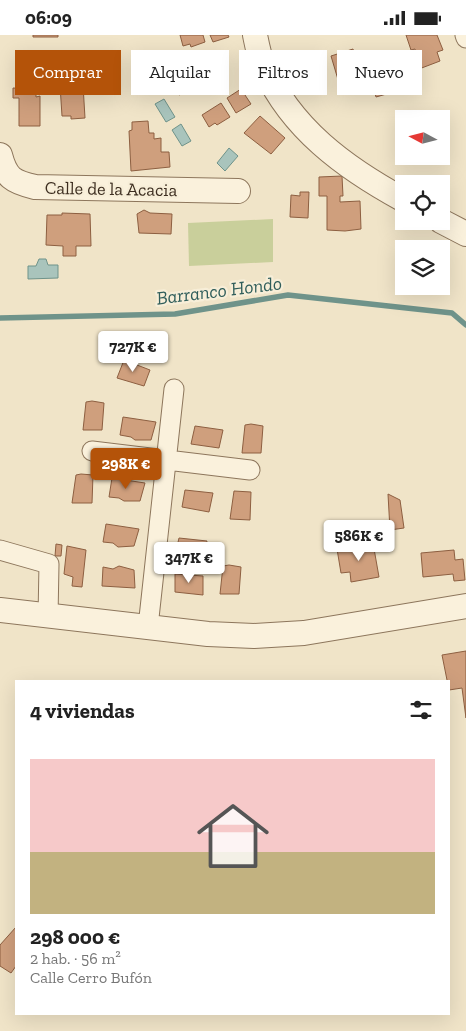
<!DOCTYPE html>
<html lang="es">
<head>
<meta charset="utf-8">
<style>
	body { margin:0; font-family:"Zilla Slab",serif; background:#f2f2f2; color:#222; height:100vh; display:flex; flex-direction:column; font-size:19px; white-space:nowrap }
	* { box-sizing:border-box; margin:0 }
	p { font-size:16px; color:#767676 }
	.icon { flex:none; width:28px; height:28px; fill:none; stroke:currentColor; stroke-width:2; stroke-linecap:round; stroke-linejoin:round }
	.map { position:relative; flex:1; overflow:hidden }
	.side { position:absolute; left:15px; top:645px; width:435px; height:335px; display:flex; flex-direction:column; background:#fff; border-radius:0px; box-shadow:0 5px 20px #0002 }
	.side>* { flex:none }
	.banner { position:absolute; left:15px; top:15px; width:436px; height:45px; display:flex; gap:10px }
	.needle { width:32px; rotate:277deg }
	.controls { position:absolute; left:395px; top:75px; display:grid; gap:10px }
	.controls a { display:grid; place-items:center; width:55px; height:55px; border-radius:0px; background:#fff; box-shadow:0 5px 20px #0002; font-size:25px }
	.price { position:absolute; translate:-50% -42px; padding:0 11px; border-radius:5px; background:#fff; color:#222; font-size:16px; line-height:32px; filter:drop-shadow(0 1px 2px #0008) }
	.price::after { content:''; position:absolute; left:50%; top:30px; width:15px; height:11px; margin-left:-8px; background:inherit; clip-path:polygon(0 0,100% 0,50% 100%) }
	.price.on { background:#b45309; color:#fff }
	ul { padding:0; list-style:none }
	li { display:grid; align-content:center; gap:10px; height:265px; padding:0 15px }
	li+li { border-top:1px solid #e0e0e0 }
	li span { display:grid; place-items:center; height:155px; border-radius:0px; color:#555 }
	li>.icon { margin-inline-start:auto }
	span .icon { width:90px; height:90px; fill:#fffc; stroke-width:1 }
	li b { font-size:21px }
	h2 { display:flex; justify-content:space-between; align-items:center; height:60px; padding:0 15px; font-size:21px }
	.pill { padding:0 18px; border-radius:0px; background:#fff; box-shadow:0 5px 20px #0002; font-size:18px; line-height:45px }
	.pill.on { background:#b45309; color:#fff }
	.status { display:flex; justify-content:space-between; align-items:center; height:35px; padding:0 25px; background:#fff; direction:ltr }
	.status svg { height:14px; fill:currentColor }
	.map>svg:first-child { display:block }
</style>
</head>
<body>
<div class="status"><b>06:09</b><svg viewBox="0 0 49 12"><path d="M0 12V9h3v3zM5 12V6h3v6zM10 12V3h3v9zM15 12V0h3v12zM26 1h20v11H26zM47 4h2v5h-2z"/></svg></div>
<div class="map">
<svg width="466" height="996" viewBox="0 0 466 996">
	<rect width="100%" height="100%" fill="#f0e4c8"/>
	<!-- green -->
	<path fill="#c9cf9b" d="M273,184V227L189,231L188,188Z"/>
	<!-- water -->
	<path fill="#a9c4bc" stroke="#6f938a" d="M164,64L175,82L166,87L155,69Z
		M181,89L191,106L182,111L172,95Z
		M229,113L238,121L225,136L217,128Z
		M39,224H46L48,230H58V243L28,244V231H36Z"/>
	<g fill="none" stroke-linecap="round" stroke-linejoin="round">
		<!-- stream -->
		<path stroke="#6f938a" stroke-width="5.5" d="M0,283L175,279L288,260L452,278L466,290"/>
	</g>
	<!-- building -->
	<path fill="#cf9f7d" stroke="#8d5f41" d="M33,0H58V2H33Z
		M180,0H203L205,7L191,12L190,9L183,11Z
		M210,0H228L229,2L213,7Z
		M406,0H437L443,15L437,17L440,26L419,34L413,19L416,18L415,14L411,15Z
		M353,14L356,25L360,24L365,39L361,40L364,52L342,58L331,21Z
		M220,27L227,44L212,51L205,34Z
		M199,36L205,52L191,58L190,55L179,60L174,46Z
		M60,50H83L85,83L71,84V81H62Z
		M387,52L390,58L376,62L374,55Z
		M13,53L36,54V62L40,61V91H19V63H13Z
		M241,54L251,69L236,78L227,63Z
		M221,68L230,82L217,90L215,88L209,92L202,80Z
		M260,81L285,103L271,119L244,98Z
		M148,86L149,98H154V104L161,103V117H169L170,132L131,136L129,96L132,95V87Z
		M342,141L343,161H340V167L360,166L361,194L345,196L327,195V161H319V142Z
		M300,157H309L308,183L290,182L291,160L300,161Z
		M144,175L150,178L172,179L171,199L139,198L137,179Z
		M62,178L90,179L91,211H76V221H63V211L46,210L47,180H62Z
		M124,325L150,335L144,351L117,343Z
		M92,366L104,368L102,395H83L86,367Z
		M123,382L156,387L151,405H135L131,402L120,400Z
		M251,389L263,391L261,418H242L245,390Z
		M195,391L223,395L219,413L191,409Z
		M81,439L93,440L92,468H72L76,440Z
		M112,443L145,448L140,466H124L119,463L109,462Z
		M185,455L213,458L209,477L182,472Z
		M234,456L251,457L250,485L230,484Z
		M388,459L400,465L404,493L390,495Z
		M106,489L139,494L134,511L118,512L113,508L103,507Z
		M179,503L207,506L203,525L175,520Z
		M373,508L379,542L351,547L350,537L341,538L337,514Z
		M56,509L62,510L61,521H55Z
		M67,511L86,515L82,552L72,551L73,542L64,539Z
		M454,515L455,525L463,524L465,545L454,546L453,539L423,542L421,518Z
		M229,530L241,532L239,559H220L223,531Z
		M119,531L134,535L135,553L102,551L103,532L113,534Z
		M175,539L203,541V560L175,557Z
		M466,616V683L462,653L449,655L442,620Z
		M16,892V931L11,938L0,931V910Z"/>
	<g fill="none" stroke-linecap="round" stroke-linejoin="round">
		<defs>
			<path id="minor" d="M465,0L466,3
				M92,416L250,435
				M0,515L49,529L48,582
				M148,592L174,354"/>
			<path id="tertiary" d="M255,0C257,10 259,21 263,30C290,93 345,133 404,165
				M0,120C6,143 13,147 35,152L238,156
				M441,186L466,199
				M0,575L208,599L254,601L304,598L466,571"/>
		</defs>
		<!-- minor casing -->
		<use href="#minor" stroke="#8d765c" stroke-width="21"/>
		<!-- tertiary casing -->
		<use href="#tertiary" stroke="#8d765c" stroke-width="26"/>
		<!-- minor -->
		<use href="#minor" stroke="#faf1dc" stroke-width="19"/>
		<!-- tertiary -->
		<use href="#tertiary" stroke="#faf1dc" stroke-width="24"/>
	</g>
	<g text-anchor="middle" stroke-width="4.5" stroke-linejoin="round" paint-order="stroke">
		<!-- street labels -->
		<g font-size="18" fill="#3d2e20" stroke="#f7eed8">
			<text transform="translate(111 154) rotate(1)" y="6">Calle de la Acacia</text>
		</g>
		<!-- water labels -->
		<g font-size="19" font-style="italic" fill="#2f5d5a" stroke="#f7eed8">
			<text transform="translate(219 255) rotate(-7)" y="7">Barranco Hondo</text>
		</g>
	</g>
</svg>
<div class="controls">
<a><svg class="needle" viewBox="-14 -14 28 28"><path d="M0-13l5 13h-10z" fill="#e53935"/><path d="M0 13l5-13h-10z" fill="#767676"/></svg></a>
<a><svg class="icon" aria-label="locate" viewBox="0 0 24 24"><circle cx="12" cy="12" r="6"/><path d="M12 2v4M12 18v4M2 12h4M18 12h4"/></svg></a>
<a><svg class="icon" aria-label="layers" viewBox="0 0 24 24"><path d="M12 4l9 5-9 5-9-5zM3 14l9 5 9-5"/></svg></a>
</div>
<b class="price" style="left:133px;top:338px">727K €</b>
<b class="price on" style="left:126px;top:455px">298K €</b>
<b class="price" style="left:359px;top:527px">586K €</b>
<b class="price" style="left:189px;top:549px">347K €</b>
<div class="banner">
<a class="pill on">Comprar</a>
<a class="pill">Alquilar</a>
<a class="pill">Filtros</a>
<a class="pill">Nuevo</a>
</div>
<section class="side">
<h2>4 viviendas<svg class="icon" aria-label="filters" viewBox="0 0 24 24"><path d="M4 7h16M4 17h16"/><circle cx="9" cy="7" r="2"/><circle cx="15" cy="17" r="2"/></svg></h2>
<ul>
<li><span style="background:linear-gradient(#f6c9c9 60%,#c2b280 0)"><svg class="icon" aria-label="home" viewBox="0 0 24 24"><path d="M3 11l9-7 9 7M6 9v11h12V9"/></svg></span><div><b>298 000 €</b><p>2 hab. · 56 m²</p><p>Calle Cerro Bufón</p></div></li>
</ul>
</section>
</div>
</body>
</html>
